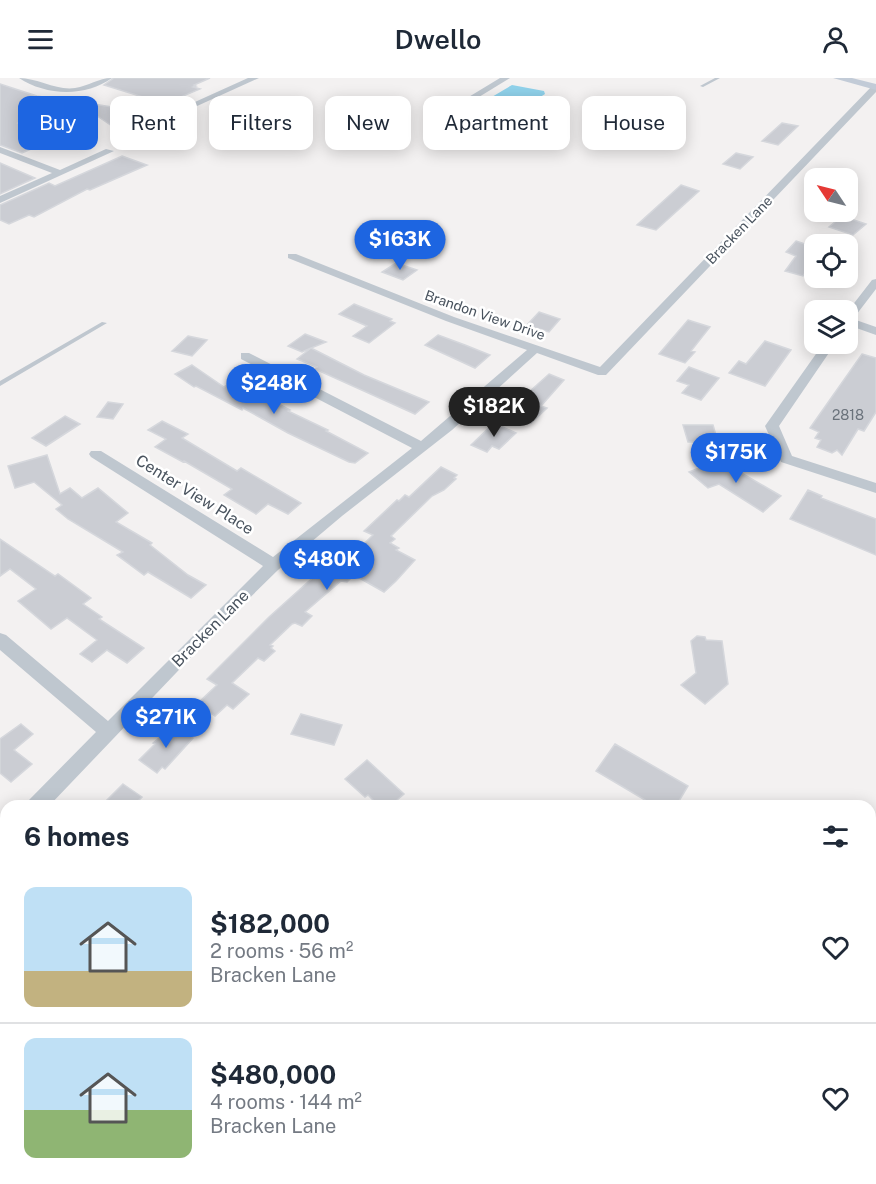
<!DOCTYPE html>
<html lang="en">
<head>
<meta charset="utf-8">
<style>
	body { margin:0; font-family:"Public Sans",sans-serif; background:#f6f6f7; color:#1f2937; height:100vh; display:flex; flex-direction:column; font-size:22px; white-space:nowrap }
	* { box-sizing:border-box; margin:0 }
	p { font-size:20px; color:#747a83 }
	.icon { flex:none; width:33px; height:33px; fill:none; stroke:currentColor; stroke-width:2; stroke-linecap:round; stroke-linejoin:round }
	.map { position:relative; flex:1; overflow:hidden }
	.sheet { position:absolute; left:0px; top:722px; width:876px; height:386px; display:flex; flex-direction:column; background:#fff; border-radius:18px 18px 0 0; box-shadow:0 3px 15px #0003 }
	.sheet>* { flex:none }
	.top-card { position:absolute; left:18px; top:18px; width:840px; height:54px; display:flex; gap:12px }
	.needle { width:39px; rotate:305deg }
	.buttons { position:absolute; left:804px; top:90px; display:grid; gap:12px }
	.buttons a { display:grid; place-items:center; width:54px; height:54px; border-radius:12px; background:#fff; box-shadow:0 3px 15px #0003; font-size:30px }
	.price { position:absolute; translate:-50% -51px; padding:0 14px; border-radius:21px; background:#1d65e1; color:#fff; font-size:20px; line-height:39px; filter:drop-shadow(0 2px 3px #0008) }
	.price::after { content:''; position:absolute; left:50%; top:36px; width:18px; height:14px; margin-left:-9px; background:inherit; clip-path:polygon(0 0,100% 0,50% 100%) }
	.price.active { background:#222; color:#fff }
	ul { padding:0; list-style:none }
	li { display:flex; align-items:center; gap:18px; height:150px; padding:0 24px }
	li+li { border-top:2px solid #e0e1e3 }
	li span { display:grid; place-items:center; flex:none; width:168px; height:120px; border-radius:12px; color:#555 }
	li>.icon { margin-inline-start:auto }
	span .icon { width:72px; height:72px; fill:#fffc; stroke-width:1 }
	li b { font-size:26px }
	h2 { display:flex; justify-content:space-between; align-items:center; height:72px; padding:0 24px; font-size:26px }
	.pill { padding:0 21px; border-radius:12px; background:#fff; box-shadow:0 3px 15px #0003; font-size:21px; line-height:54px }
	.pill.active { background:#1d65e1; color:#fff }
	header { display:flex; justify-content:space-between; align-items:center; height:78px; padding:0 24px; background:#fff; font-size:27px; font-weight:600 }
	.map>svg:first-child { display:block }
</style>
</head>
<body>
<header><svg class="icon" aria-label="menu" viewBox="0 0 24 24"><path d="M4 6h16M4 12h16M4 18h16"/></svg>Dwello<svg class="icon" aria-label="person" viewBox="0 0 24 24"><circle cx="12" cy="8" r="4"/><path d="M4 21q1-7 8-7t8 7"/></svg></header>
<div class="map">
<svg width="876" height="1106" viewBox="0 0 876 1106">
	<rect width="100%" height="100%" fill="#f3f1f1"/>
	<!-- water -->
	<path fill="#90d2eb" d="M512,7L544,13L545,16C520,32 516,36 487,28L485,23Z"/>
	<!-- building -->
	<path fill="#cbcdd3" stroke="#d5d7dc" stroke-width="1.5" d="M114,0H210L194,7L196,8L193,9L200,11L112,48L75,23L143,34L146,20L104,7Z
		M0,6L37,18L56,21L18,45L59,59L22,75L0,67Z
		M459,38L478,45L460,54L440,47Z
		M782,45L798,48L778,67L762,63Z
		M736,75L753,79L740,91L723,86Z
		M122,78L147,87L90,112L87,111L34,139L29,137L9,146L0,142V127L49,105L55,108Z
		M0,85L35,100L0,116Z
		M681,107L699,113L656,152L637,147Z
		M842,138L866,146L853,157L829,149Z
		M796,163L814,169V182L803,198L785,193L796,178L786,174Z
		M396,185L417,192L403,202L382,194Z
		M354,226L392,241L390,243L395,245L369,265L353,258L367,248L339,236Z
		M539,234L560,241L549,254L527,247Z
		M688,242L710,249L691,273L695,274L685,285L659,276Z
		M305,256L326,264L311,270L364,297L429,324L415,336L315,291L317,289L297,281L311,270L302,274L288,268Z
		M438,257L465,267L490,277L475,290L425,267Z
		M188,258L207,262L192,278L172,273Z
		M765,263L791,272L765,308L729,295L739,283L746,286Z
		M862,276L876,280V334L864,353L858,351L842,377L837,372L832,375L817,369L821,362L815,360L819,354L810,350Z
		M192,287L224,309L232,304L275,326L277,325L290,332L288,333L328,352L326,353L368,375L355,385L349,384L288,355L243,330L242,332L196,308L194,309L175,296Z
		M689,289L719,300L701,322L682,315L689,307L677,303Z
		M549,296L564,302L541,328L547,330L531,345L516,338L527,327L518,324Z
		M108,324L123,326L113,341L97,339Z
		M65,338L80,346L46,368L32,360Z
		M162,343L188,356L182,360L237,393L241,390L301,425L288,436L268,426L256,436L224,417L232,411L184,383L183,384L155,369L166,361L148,352Z
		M494,345L516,355L499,371L492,368L487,374L471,367Z
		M683,347H713L718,364H688Z
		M47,377L60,416L70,410L82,420L98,410L128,435L116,444L152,465L150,467L188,497L206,507L191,520L148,494L144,497L117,477L123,474L68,441L56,431L62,427L34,404L15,410L8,388Z
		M719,382L781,418L763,434L719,406L708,410L689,394Z
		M441,389L457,397L454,400L456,401L444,412L432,418L391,458L395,461L390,465L399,470L396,472L415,482L396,503L384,514L354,497L347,504L341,503L305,534L312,538L302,548L295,545L292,546L270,567L273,568L271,570L275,573L264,583L258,580L232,605L249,616L233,631L227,627L215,638L197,626L217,607L207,601L269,539L336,479L345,484L373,457L364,453L397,422L399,423L405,417L409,419Z
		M808,412L822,418L821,420L876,441V477L790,441Z
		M0,461L55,498L58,496L91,520L83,526L102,539L99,541L144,570L127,585L107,572L92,584L80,576L97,562L67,540L51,551L18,523L36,511L10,491L0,498Z
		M697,558L705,559L706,562L722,563L728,606L705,626L681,607L696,595L691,563Z
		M301,636L342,647L334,667L291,656Z
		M21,646L33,656L14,672L32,686L11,704L0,695V661Z
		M175,647L193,660L165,691L162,689L157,695L139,682L155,666L153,665Z
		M615,666L688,708L676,728H655L596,693Z
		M367,682L404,716L390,728H379L368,717L365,719L345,701Z
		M123,706L142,719L133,728H101Z"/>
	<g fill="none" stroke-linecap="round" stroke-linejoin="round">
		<!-- lane -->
		<path fill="#bfc7cf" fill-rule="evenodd" d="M715,0H720L703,9L700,8Z
			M102,244L107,245L0,308V303Z"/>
		<!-- street -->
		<path fill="#bfc7cf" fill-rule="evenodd" d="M19,0C38,0 57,13 75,10C89,8 98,0 112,0C86,19 46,18 19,0Z
			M248,0H259L120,63L113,61Z
			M500,0H510L474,22L467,20Z
			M873,7H876V14L606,297H598L537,275L452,352L342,438L278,492L218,551L49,728H27L29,722L96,654L0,572V555L6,557L108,643L263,488L91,379L89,376L91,373H101L273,479L412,370L241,281V275H249L421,363L527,272L446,243L288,180V176H296L454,239L600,289Z
			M0,69L60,92L106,71L114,73L0,125V118L52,95L0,75Z
			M876,201V211L853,241L876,249V257L848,247V233L872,202Z
			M823,266H835L779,348L792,378L876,405V415L781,384L765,348Z
			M6,747V769L0,771V749Z
			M280,1101H306L304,1106H277Z"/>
		<!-- secondary -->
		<path fill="#c2cbd7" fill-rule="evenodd" d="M833,0H852L876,6V12Z
			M0,965L6,968V1003L0,1000Z
			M105,1101H142L144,1106H107Z"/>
	</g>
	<g text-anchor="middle" stroke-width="5" stroke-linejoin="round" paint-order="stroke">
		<!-- far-street labels -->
		<g font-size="14" fill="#49535e" stroke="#fff">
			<text transform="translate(739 152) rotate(-46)" y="5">Bracken Lane</text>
			<text transform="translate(485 237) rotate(19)" y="5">Brandon View Drive</text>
		</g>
		<!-- number labels -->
		<g font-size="14" fill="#6a727b">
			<text x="848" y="342">2818</text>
		</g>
		<!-- street labels -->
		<g font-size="16" fill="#49535e" stroke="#fff">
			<text transform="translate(195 416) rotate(32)" y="6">Center View Place</text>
			<text transform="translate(210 550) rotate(-45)" y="6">Bracken Lane</text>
		</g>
	</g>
</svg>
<div class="buttons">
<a><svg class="needle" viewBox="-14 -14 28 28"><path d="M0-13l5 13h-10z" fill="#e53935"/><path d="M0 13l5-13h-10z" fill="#747a83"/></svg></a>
<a><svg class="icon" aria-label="locate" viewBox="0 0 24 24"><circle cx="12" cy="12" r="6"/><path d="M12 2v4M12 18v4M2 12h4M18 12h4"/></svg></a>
<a><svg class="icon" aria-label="layers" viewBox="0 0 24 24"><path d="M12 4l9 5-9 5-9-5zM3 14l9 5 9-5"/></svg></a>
</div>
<b class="price" style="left:400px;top:193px">$163K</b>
<b class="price" style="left:274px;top:337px">$248K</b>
<b class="price active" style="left:494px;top:360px">$182K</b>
<b class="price" style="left:736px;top:406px">$175K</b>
<b class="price" style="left:327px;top:513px">$480K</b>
<b class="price" style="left:166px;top:671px">$271K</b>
<div class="top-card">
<a class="pill active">Buy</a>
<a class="pill">Rent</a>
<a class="pill">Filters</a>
<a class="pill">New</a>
<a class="pill">Apartment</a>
<a class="pill">House</a>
</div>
<section class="sheet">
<h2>6 homes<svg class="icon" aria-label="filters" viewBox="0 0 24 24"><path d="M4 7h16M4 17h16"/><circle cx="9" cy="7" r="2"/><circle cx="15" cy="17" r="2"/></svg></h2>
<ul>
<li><span style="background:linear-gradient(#bfe0f5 70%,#c2b280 0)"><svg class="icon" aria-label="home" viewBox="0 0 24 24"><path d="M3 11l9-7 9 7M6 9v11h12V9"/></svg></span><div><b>$182,000</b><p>2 rooms · 56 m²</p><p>Bracken Lane</p></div><svg class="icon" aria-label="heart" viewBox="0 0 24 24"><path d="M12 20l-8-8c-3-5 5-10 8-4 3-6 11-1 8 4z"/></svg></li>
<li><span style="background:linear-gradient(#bfe0f5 60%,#8fb573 0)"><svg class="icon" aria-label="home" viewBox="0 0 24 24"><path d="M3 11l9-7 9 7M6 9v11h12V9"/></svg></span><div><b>$480,000</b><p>4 rooms · 144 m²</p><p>Bracken Lane</p></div><svg class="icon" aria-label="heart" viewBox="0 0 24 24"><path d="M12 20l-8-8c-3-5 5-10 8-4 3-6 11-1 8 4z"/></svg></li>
</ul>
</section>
</div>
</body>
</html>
